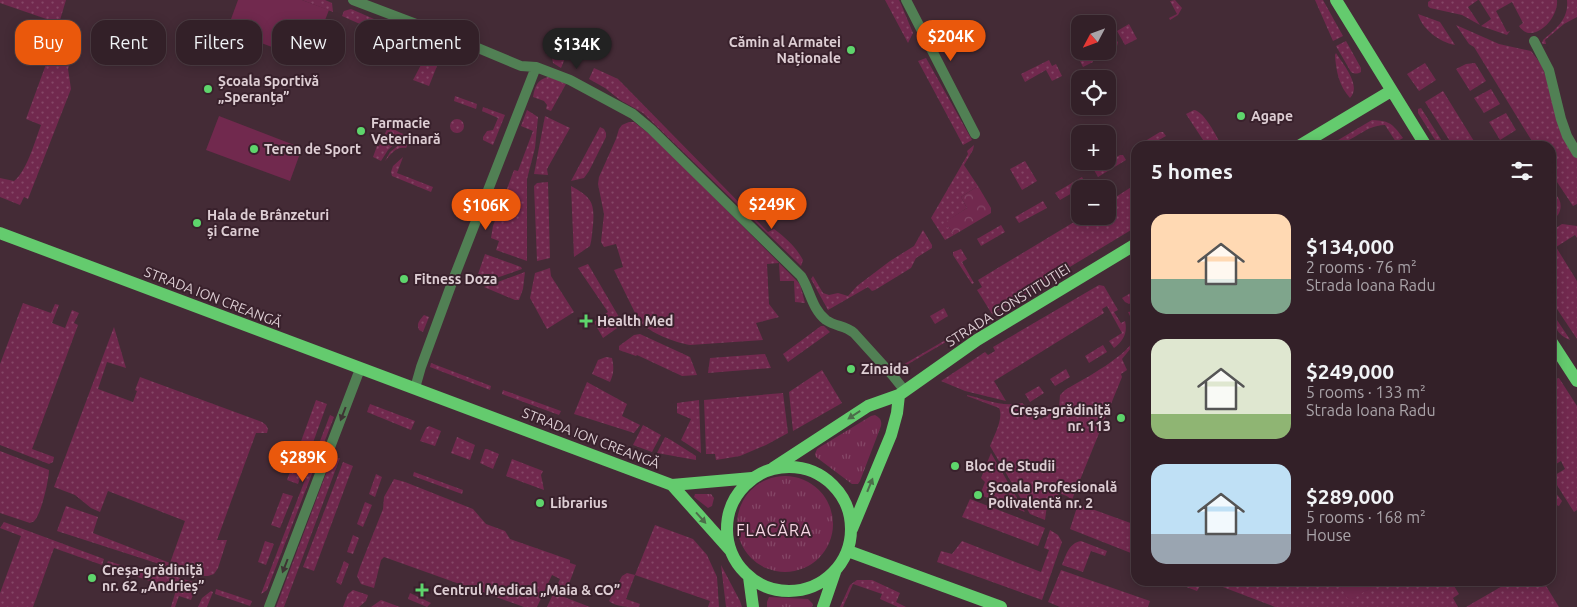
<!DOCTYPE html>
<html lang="en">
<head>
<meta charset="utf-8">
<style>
	body { margin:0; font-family:Ubuntu,sans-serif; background:#3b2830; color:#f1f3f6; height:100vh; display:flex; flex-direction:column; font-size:19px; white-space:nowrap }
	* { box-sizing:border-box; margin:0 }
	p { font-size:16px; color:#a9a3a8 }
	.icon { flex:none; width:28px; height:28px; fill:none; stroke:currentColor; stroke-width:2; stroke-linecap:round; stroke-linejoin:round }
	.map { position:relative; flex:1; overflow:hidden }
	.side { position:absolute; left:1131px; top:141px; width:425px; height:445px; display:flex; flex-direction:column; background:#332028; border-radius:15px; box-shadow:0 2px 12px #0003,0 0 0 1px #4e3e45 }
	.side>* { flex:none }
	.top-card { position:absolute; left:15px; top:20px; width:475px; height:45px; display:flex; gap:10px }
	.needle { width:32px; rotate:229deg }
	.buttons { position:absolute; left:1071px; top:15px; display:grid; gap:10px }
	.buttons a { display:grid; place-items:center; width:45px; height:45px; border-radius:10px; background:#332028; box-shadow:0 2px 12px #0003,0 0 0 1px #4e3e45; font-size:25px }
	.price { position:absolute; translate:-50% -42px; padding:0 11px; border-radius:18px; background:#ea580c; color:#fff; font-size:16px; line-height:32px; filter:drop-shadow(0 1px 2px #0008) }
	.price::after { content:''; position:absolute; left:50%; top:30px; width:15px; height:11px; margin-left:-8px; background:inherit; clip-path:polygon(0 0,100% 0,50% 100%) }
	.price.on { background:#222; color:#fff }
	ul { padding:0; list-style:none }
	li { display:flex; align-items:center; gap:15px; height:125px; padding:0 20px }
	li span { display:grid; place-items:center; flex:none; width:140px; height:100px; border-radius:15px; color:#555 }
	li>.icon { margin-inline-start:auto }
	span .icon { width:60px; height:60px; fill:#fffc; stroke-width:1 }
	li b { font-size:21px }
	h2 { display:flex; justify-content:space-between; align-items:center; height:60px; padding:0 20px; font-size:21px }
	.tag { padding:0 18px; border-radius:15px; background:#332028; box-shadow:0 2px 12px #0003,0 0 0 1px #4e3e45; font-size:18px; line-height:45px }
	.tag.on { background:#ea580c; color:#fff }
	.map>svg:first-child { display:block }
</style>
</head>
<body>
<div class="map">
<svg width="1577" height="607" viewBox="0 0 1577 607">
	<defs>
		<pattern id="grass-tufts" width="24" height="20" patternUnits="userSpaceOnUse" patternTransform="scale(1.25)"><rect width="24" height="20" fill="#71294e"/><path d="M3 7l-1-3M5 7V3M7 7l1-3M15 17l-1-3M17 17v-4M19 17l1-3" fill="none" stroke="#854767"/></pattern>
		<pattern id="park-crowns" width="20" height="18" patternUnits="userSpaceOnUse" patternTransform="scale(1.25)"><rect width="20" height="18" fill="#71294e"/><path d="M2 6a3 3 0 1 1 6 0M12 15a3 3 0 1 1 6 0" fill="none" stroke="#854767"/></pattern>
		<pattern id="garden-dots" width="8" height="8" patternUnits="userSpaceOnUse" patternTransform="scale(1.25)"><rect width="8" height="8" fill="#71294e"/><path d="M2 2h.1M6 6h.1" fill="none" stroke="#854767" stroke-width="1.8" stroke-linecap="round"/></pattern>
	</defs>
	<rect width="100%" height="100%" fill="#442b36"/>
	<!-- grass -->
	<path fill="url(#grass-tufts)" d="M1136,290V299L1129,304L1125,302L1122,298Z
		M875,415C880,418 882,420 881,426L860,481L858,484H852L816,457L815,454L817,449L820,447L871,416Z
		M737 524a48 48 0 1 1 96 0a48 48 0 1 1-96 0Z
		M695,494H711L714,498L712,506L708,508L694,497Z
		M769,597L808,599L813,604L812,607H767V602Z"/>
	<!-- park -->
	<path fill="url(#park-crowns)" d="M978,186L991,208V213L954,235L949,227L947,229L943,223L967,208L961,197Z"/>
	<!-- garden -->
	<path fill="url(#garden-dots)" d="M0,0H66L60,20L69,24L62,51L72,55L68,69L71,89L28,199L24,197L20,205L0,197V178L14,181C27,171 35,141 41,125L26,119L45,67L58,23L0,3Z
		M302,0H325L332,3L333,12Z
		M885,0H899L901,4L913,33L908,43Z
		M1175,0L1182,8L1178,15L1170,20L1169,18L1177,14L1170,1Z
		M1315,0H1323L1343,36L1333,41Z
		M1431,0H1478L1468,7L1480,25L1462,15L1430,8L1428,6V2Z
		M1479,0H1557C1559,19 1532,46 1519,26L1523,23L1512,2L1496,11L1507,32L1510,31L1507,35L1481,26L1491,19Z
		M1567,0H1577V17L1564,24L1545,40L1546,44H1543L1542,43L1543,40C1556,29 1569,19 1567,0Z
		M351,9L374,19L413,33L408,43L399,39L398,41L342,16L344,11Z
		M1418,14L1440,22L1455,45C1439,42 1422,29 1418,14Z
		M1129,24L1137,39L1125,45L1117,31Z
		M1456,25L1499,44L1531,51L1541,64L1577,157V204L1573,206L1551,173V146H1535L1474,47L1469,44Z
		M1113,37L1118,42L1117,46L1108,50V38Z
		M1346,41L1361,68V72C1357,74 1355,74 1351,72L1336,46Z
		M1080,43V51H1088L1093,62L1083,67L1073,47Z
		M549,49L566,56L561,68L553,63L552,58L546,54Z
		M1336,53C1343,64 1362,86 1350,98C1339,86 1336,71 1335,55Z
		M926,58L972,140L963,145L918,61Z
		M1049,60L1052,66L1056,64L1062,76L1052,81L1046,70L1025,82L1021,74Z
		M423,61L437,66L429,86L413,80Z
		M1425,63L1436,80L1419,91L1407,74Z
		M1475,63L1486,81L1470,91L1456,69L1466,64Z
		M594,68L618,79L768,232L774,229C786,238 796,247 803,260L801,266L643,113L620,100L605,88L589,79Z
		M548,77L555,79L566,84L551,111L546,109L547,105L544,101L533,97C535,86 537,80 548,77Z
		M1491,89L1500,104L1484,113L1474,98Z
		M1443,91L1477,146H1453L1425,102Z
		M455,96L477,104L476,109L454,101Z
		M483,107L505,115L493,145L483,140V137L487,131L493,130L498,118L482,111Z
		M1421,108L1445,146H1439L1418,113V109Z
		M527,110L538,117L535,148L527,179V261L496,250L499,241L491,238L493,226L514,170L518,171L533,131L521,126Z
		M1194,110C1205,112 1216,136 1222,146H1207L1186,114Z
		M1506,113L1516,130L1500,140L1489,122Z
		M545,116L570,128L547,169L548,175L534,174Z
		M450 126a7 7 0 1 1 14 0a7 7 0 1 1-14 0Z
		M1372,120C1390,121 1392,123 1403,138L1396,142L1385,125C1363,125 1351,146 1328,146Z
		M629,122H634L657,140L800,284L805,303L795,302L794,281H780L779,263L767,264L769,304L779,317L756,323L763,340L690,345C676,343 648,332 639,321L614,270L623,267L616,244L604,247L601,242L604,214L598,184L599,177L616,139L619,129L622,125Z
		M390,123L396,125L395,130L405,135L388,150L381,161L373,157L377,146H379Z
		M600,127L604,129L606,133V137L589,171L584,178L571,181Z
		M1160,132H1163L1166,136L1148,146H1137Z
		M409,137L410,139L406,148C396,146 391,154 385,161L390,152Z
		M974,145L973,150L964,165L978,186L961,197L967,208L944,223L947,228L949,227L954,235L945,240L931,218L968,154L967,151Z
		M1120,155H1123L1126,160L1098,177L1094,170Z
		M403,157L397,173L433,187L431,192L392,176L391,172L393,166Z
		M1025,161L1037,181L1022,190L1010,169Z
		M1082,177L1086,185L1060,200L1055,193Z
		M548,182L550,258L537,261L534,186L537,183Z
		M1136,184V227L992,314L977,290L982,287L978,280L1084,216H1108V202Z
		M571,186C591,197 595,202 593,225C592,232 592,239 590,246L574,257Z
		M1551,194H1555C1564,202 1562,215 1551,221Z
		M1043,201L1047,208L1019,223L1015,217Z
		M1562,224L1577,226V238L1575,235L1556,247L1577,281V339L1551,300V231Z
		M1001,225L1005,232L981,246L977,239Z
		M923,230L932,245V248L916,258L911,268L875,290L872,291L868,287L828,310L811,279L813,276L823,293L829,295L838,293L848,296L857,286L890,261L914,246Z
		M961,249L967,259L962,262L974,283L972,284L953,255V252Z
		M485,254L521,267L522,269L482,283L476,280Z
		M588,264L619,317L620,326L603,338L594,322L608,312L578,268Z
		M550,268L551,276L574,312L547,329L530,298L535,273Z
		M525,272L523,289L519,300H515L484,287Z
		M1099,285L1104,286L1118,310L1114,312L1121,323L1125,321C1128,333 1123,341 1114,348L1109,341L1122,333L1107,306L1102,309L1104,313L994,381L1006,401L965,391L941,381L985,352L988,355L995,351L993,347Z
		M23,303L51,313L55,304L59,305L52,323L65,328L72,310L79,313L74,323L78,325L32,449L54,457L53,462L49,464L0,445V364Z
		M944,308L948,316L935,324L930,316Z
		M1136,311V342L1122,359L1127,370L1121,374L1122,377L1071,502L1068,500L1069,497L1059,493L1053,506L1047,505L1045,520L1030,514L990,446C994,436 1004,418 999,408L967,396V395C988,400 999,407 1022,403L1041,419L1059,408L1060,395L1065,390C1082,380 1132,354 1136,335C1138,327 1131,319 1128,312Z
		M1551,311L1569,338L1570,340C1558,336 1551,323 1551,311Z
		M424,315L429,317L423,332L419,330C416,323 420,320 424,315Z
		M821,326H824L830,332L788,362L783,354Z
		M114,327L126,368L107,362L98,389L133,402L137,391L135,390L140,377L262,422L266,425L268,429L267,433H256L217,540H227L218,568L214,574L208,576H200L178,570L57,531L66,506L98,517L93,533L170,563L185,521L108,491L100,512L91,508L75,495L54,487Z
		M966,328L968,329L898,370L901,366Z
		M640,334L690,357L697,375L682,376L637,355L636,356L619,350V346L634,335Z
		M1103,345L1107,352L1089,363L1085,356Z
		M765,354L771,368L708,373L710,358Z
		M606,357L612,358C614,368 614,373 610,382L592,374L598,360Z
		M431,363L491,386L490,390L430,367Z
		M1066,369L1070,377L1055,386L1050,379Z
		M822,370L842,403L793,431L789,392Z
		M1559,378L1577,406V510L1574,512L1555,482V475L1565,469L1561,461L1551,467V381Z
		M587,382L627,404L622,416L640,425L634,433L574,414Z
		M1039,386L1044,393L1030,402L1025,394Z
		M503,390L561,411L559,415L502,394Z
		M783,393L788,433L766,445L740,456L716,460L715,454H706L704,400Z
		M316,400L327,404L298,484L287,480Z
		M699,400L701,453L681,440L691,419L677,413V403Z
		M370,404L415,421L411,430L367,412Z
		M330,415L334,417L267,590L261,594Z
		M643,425L661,435L652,452L633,445Z
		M429,426L441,431L435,446L420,441L426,428Z
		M457,437L475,445L470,460L451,453Z
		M665,437L671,440L696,456V460L657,453Z
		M485,449H487L499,454L493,469L480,463Z
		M0,451L49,470C49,479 41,517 33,522C32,522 31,522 30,523L0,513Z
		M991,453L1025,512L980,495L985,482L981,478Z
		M340,458L284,607H276L330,463L334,459Z
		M512,459L543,471L541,475L544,490L506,476Z
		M343,462L353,466L314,571L303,567Z
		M414,472L463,490L462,494L413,476Z
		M376,474L382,477L375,497L369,494Z
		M394,479L405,482L473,509L486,524L505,531L510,539L570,560V563L576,565L564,597L590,607H547L560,579L552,575L537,607H524L384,557L381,560L374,588L361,584L357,576L360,567L383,509L384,497Z
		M1551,487L1562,501L1559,506L1551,503Z
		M283,493L293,496L280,528L271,525Z
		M970,499L1045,528L1038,546L962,517Z
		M365,502L372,505L363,527L357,524Z
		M1078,504L1136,525V555L1070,529Z
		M4,522L104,559L102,565L54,548L33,607H0V593L21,536L0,528Z
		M655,525L693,539L707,555L717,577L719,607H708L710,601L635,575L626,599L640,604L639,607C628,607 616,607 609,601L622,576L627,573L635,575Z
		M1050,530L1058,535L1062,542L1042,600L937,562L941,551L952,554L962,541L1041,572L1049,550L1044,548Z
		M353,535L359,538L353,554L347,552Z
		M265,541L274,544L266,565L258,562Z
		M1081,541L1107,551L1105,556L1091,551L1083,572L1062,565C1066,555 1069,543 1081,541Z
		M108,561L153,575L155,570L193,582L196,587L191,600L179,596L175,607H171L176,590L106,566Z
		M344,561L349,564L341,585L336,582Z
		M721,565L740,601L742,607H726Z
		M1061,570L1150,601L1148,607H1060L1048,602Z
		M857,580H872L900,593L896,602L906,607H898L880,599L882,594L853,584L843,607H840L850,585Z
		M1171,581H1188L1200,586L1197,591Z
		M1207,581H1425L1429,587L1440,581H1451L1459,594L1453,598L1458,607H1275Z
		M1511,581H1543L1559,607H1466Z
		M216,589L252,601L250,606L215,594Z
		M353,590L368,595L366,601L359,607H343L348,594Z
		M211,591L213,592L207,607H198L202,598Z
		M410,593L431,603L427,607L408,599Z
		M381,600L400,607H371Z"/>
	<!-- pitch -->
	<path fill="#71294e" d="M238,0H302L329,10L309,61L227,30Z
		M219,116L302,148L290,181L206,150Z
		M1337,581H1382L1349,601Z"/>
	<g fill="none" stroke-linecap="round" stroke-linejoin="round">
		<!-- street -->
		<path stroke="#518054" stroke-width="10" d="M353,0L466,43L521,66L536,67L570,80L633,114L651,129L801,276C810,290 812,309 826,320C836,327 845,325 854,333L893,376L905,391
			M906,0L975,134
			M1534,41L1549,70L1561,119L1567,136L1577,153
			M415,388L421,367L453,280L536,67
			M269,607L360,369"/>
		<!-- primary -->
		<path stroke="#64cb6e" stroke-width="12" d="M1336,0L1426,146
			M1299,146L1391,91
			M0,233L672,485L752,478
			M1551,341L1577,381
			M727 529a62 62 0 1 1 124 0a62 62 0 1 1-124 0Z
			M773,468L868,406L899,395L977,340L1136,244
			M672,485L730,550
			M852,529L891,435L897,413L899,395
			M848,551L1001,607
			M749,577L753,607
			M823,607L835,572"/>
	</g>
	<!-- one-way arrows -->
	<defs><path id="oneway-solid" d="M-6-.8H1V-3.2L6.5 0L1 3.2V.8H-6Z" transform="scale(1.25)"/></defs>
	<g fill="#3e3434">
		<use href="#oneway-solid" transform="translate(343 414) rotate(111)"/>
		<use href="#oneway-solid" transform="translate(285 566) rotate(111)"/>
	</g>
	<g fill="#4c6d4a">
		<use href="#oneway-solid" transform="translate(854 415) rotate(147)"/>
		<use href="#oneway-solid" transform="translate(870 485) rotate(-68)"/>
		<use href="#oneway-solid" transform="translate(701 518) rotate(48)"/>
	</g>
	<!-- markers -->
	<g fill="#5ed56c" stroke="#39212c" stroke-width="2">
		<circle cx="851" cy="50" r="5"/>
		<circle cx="208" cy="89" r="5"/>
		<circle cx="1241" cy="116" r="5"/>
		<circle cx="361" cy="131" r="5"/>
		<circle cx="254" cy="149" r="5"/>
		<circle cx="197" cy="223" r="5"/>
		<circle cx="404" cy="279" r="5"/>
		<path d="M583.5 313.5h5v5h5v5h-5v5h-5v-5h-5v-5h5z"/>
		<circle cx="851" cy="369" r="5"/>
		<circle cx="1121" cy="418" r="5"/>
		<circle cx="955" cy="466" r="5"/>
		<circle cx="978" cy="495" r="5"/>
		<circle cx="540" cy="503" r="5"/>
		<circle cx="92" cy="578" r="5"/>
		<path d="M419.5 582.5h5v5h5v5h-5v5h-5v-5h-5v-5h5z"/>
	</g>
	<g text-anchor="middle" stroke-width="4" stroke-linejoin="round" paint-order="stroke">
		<!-- poi labels -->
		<g font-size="14" font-weight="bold" fill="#deced4" stroke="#39212c" text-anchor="start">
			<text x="841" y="47" text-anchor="end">Cămin al Armatei<tspan x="841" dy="16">Naționale</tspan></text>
			<text x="218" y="86">Școala Sportivă<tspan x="218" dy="16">„Speranța”</tspan></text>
			<text x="1251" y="121">Agape</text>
			<text x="371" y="128">Farmacie<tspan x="371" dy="16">Veterinară</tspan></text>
			<text x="264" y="154">Teren de Sport</text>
			<text x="207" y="220">Hala de Brânzeturi<tspan x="207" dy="16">și Carne</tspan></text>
			<text x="414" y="284">Fitness Doza</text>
			<text x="597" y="326">Health Med</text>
			<text x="861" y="374">Zinaida</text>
			<text x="1111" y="415" text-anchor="end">Creșa-grădiniță<tspan x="1111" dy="16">nr. 113</tspan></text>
			<text x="965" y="471">Bloc de Studii</text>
			<text x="988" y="492">Școala Profesională<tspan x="988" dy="16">Polivalentă nr. 2</tspan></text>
			<text x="550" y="508">Librarius</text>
			<text x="102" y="575">Creșa-grădiniță<tspan x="102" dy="16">nr. 62 „Andrieș”</tspan></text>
			<text x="433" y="595">Centrul Medical „Maia &amp; CO”</text>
		</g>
		<!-- street labels -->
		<g font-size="14" fill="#deced4" stroke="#39212c">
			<text transform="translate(213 297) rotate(21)" y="5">STRADA ION CREANGĂ</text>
			<text transform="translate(1008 305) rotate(-32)" y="5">STRADA CONSTITUȚIEI</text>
			<text transform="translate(591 438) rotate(21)" y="5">STRADA ION CREANGĂ</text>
		</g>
		<!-- quarter labels -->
		<g font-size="16" letter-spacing="1" fill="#f7d7e4" stroke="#39212c">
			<text x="774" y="536">FLACĂRA</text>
		</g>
	</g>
</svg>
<div class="buttons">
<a><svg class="needle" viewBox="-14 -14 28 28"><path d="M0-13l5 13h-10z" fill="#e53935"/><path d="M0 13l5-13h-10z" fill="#a9a3a8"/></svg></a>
<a><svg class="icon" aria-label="locate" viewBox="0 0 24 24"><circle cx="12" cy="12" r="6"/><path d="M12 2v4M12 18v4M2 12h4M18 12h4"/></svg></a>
<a>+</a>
<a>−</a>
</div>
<b class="price" style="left:951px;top:62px">$204K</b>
<b class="price on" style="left:577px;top:70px">$134K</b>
<b class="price" style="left:772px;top:230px">$249K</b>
<b class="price" style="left:486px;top:231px">$106K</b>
<b class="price" style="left:303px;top:483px">$289K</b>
<div class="top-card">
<a class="tag on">Buy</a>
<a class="tag">Rent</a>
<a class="tag">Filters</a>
<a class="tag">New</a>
<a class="tag">Apartment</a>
</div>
<section class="side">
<h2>5 homes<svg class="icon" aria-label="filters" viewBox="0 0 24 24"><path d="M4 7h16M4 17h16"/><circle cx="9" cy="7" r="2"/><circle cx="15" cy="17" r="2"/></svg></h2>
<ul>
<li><span style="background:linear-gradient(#ffd9b3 65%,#7fa58c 0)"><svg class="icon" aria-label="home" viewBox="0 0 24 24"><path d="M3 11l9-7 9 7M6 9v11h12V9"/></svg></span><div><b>$134,000</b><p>2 rooms · 76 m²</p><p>Strada Ioana Radu</p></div></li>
<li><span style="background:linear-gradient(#dfe7d0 75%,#8fb573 0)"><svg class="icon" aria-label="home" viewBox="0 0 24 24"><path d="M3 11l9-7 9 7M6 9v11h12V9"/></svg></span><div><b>$249,000</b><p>5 rooms · 133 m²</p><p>Strada Ioana Radu</p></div></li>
<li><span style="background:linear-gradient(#bfe0f5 70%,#9aa5b1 0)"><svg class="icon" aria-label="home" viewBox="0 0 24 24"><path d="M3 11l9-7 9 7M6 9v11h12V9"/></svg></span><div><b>$289,000</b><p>5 rooms · 168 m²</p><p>House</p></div></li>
</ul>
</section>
</div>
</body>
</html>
